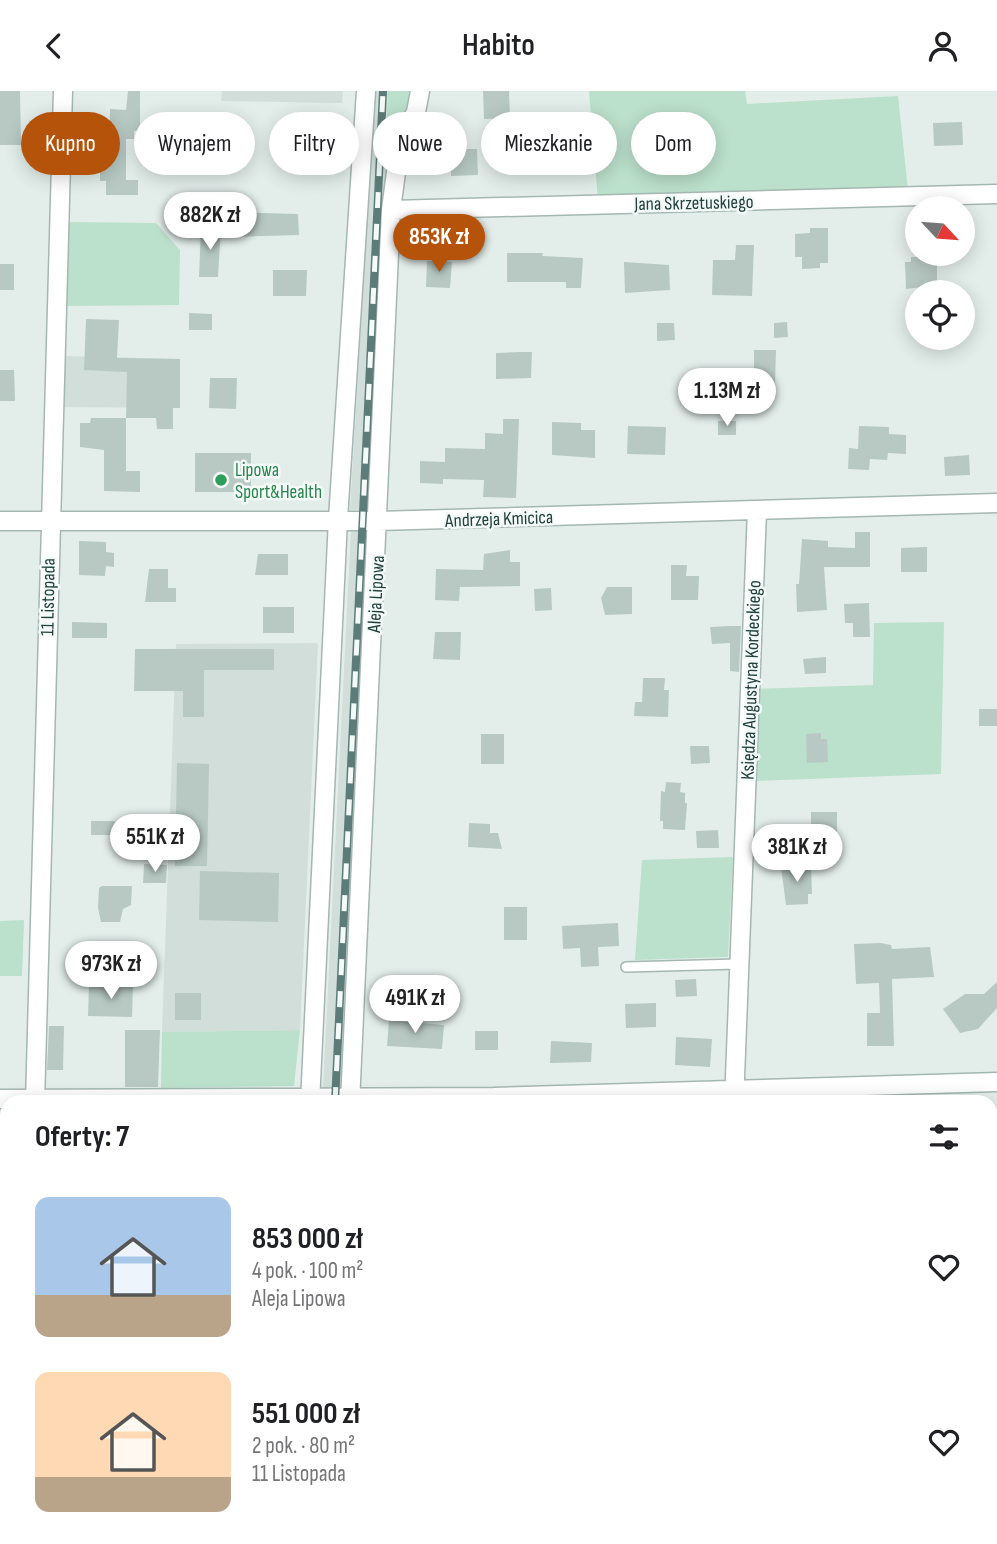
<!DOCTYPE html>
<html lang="pl">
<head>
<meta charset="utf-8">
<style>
	body { margin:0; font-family:"Sofia Sans Condensed",sans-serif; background:#f6f6f6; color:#202124; height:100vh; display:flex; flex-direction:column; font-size:26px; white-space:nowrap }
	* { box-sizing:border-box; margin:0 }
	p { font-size:23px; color:#757577 }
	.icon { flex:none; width:38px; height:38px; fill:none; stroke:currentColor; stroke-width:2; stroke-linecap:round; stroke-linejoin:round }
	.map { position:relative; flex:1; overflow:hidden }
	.drawer { position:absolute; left:0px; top:1004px; width:998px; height:450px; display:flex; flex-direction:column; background:#fff; border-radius:21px 21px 0 0; box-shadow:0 4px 18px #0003 }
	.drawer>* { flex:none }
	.banner { position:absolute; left:21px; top:21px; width:956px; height:63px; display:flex; gap:14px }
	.needle { width:46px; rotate:116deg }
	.tools { position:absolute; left:905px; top:105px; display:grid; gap:14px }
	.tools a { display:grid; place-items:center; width:70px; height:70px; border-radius:50%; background:#fff; box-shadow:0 4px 18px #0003; font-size:35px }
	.price { position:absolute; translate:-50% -60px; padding:0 16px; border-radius:24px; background:#fff; color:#222; font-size:23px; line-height:46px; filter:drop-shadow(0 2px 4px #0008) }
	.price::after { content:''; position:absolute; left:50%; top:42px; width:21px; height:16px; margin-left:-10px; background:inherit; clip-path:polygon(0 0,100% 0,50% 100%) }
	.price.current { background:#b45309; color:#fff }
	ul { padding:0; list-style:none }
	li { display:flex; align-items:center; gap:21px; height:175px; padding:0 35px }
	li span { display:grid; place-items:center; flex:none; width:196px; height:140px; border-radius:14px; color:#555 }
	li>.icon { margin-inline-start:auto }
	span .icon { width:84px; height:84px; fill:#fffc; stroke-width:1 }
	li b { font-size:30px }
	h2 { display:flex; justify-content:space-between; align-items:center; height:84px; padding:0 35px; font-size:30px }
	.tag { padding:0 24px; border-radius:32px; background:#fff; box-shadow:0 4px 18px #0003; font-size:24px; line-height:63px }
	.tag.current { background:#b45309; color:#fff }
	header { display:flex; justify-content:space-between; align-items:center; height:91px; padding:0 35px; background:#fff; font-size:32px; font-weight:600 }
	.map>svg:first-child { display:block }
</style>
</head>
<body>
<header><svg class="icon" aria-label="back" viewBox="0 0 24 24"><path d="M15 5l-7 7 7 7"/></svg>Habito<svg class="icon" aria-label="person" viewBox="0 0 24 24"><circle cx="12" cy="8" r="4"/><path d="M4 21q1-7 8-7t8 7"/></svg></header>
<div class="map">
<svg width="997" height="1453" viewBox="0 0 997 1453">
	<rect width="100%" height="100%" fill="#e3eeeb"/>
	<!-- built -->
	<path fill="#d1deda" d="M222,0H343L342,12L221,10Z
		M375,0H388L385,64L391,61L370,418L350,419Z
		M64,265L180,268V317L63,316Z
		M351,439L372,440L347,999L323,997Z
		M318,552L300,939L162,941L176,553Z"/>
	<!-- green -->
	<path fill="#bbe0cb" d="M388,0H409C407,29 395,34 391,60L385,64Z
		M589,0H745L747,13L898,5L908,99L598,109Z
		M67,131L156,132L180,159L179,214L64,215Z
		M944,531L941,683L754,690L756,598L873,594L874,532Z
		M733,766L728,866L635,869L642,769Z
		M24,829L22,885H0V830Z
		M300,939L294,995L161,997L162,941Z"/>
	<!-- building -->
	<path fill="#b8c9c4" d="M0,0H20L21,54H0Z
		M128,0H140V40H134V48H126V89H138V104H106V90H100V70H109L110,18L126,19Z
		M483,0H509L510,27L484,28Z
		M307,30L308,56H282L281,31Z
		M962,31L963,54L934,55L933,32Z
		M527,48H533L540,54H550V75L513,76L512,55H521Z
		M451,58H477L478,84L451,85V80H440V63H451Z
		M161,61H178V79H161Z
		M232,121L298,123L299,144L231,146Z
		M201,136H221L218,186H199Z
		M810,137H828V172H820V177L802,178V166H795V143L810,142Z
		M736,154H754L752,205L712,204L713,169H735Z
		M507,162H543L542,165L583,167L581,197H566V191H507Z
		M911,166H925L926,171L937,173V194L906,198L905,171H911Z
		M427,170L452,171L450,197L426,196Z
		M624,171L669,174L670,199L625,202Z
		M0,173H14V199H0Z
		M273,179H307L306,205H273Z
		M189,222L212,223V239H189Z
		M86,228L119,229L117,267L180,268V317H173V338H157L156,327H126V380H140V401L104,400V359L80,356V332H90L91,327H126L127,281L84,279Z
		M787,231L788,246L774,247V232Z
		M657,232H674L675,249L657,250Z
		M754,259H776L775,294L754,293Z
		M519,261H532L531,287L496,288V262Z
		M0,279H14L15,310H0Z
		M210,287H237L236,318L209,317Z
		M503,328H519L516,407L483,406L484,389L443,388V393L420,392V370L445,371V357L485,358V342L503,343Z
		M718,330H736V344H718Z
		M552,331L581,332V339H595V367L552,364Z
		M628,335L666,336L665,364L627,363Z
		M859,335L889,336V343L906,344V363L888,362L887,369L870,368L869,379L848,378L849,357L858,358Z
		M195,362H251V401H195Z
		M969,364L970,384L945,385L944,366Z
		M855,441H870V476H824L827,519L797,521L796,493H799L802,448L828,450V456L855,457Z
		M79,450L106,451V461L114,462V476L106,475L105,485L79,484Z
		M927,456V481H901V457Z
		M510,459V471H520V495L460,496L459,510L435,509L436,478L483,479L484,463Z
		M258,463H288V484H255Z
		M671,474H687L686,485H699L698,509H671Z
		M149,478H168V497H176V511H145Z
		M607,496H632V523L605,524L601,507Z
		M551,497L552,519L535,520L534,498Z
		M869,512L870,546H853V532H845L844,513Z
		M263,516H294V542H263Z
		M72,531L107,532V547H72Z
		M730,535H741L739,581L730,580V552L712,553L710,536Z
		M435,541H461L460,569L433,568Z
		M135,558H274V579H204V626H183V600H134Z
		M826,566V582L805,583L803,568Z
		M643,587H665L664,599H669L668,626L634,625L635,611H642Z
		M979,618H997V635H979Z
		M821,642V648H827L828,671L807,672L806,643Z
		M481,643H504V673H481Z
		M690,655H709L710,672L691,673Z
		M177,672L209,673L207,775H175Z
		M666,691L681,692L680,701L685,702V712H687L685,739L663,738V730H660L661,700L665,701Z
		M811,721H837V743L811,744Z
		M91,730H115V744H91Z
		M469,732L490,733V742H498L502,758L468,756Z
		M718,739L719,757H697L696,740Z
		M144,773L167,774L166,792H143Z
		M811,774L812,803H808V813L786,814L781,776Z
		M200,780L279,782L278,831L199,829Z
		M102,795H132L131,814L123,818L120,831H101L98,817L99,797Z
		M504,816H527V849H504Z
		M618,832L619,855L598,856L599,875L581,876L580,857L563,858L562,835Z
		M881,852L891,854L892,858L930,856L934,886L892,888L894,955H867V922H880L879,892L856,893L854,853Z
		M696,888L697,905L676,906L675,889Z
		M997,891V917L978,938L960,942L943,918L965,903H984Z
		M89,894H133L132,926L88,925Z
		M175,902H201V929H175Z
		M656,912V936L626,937L625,913Z
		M389,929L444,934L442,958L387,955Z
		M49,935H64L63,979H47Z
		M125,939H160L158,996H125Z
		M475,940H498V959H475Z
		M676,946L712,948L710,976L675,974Z
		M551,950L592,952L591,971L550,972Z"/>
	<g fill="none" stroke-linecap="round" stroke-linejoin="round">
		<defs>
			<path id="lane" d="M626,876L738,873"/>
			<path id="street" d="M391,119L997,103
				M0,430H378L997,412
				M0,1008L494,1006L997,991
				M35,1012L63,0
				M310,1012L338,428L366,0
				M350,1012L391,119L400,51L416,21L420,0
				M734,1012L757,419
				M15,1453L16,1447
				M292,1453V1447
				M326,1453V1447
				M714,1453V1447"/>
		</defs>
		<!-- lane casing -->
		<use href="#lane" stroke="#a5b7b3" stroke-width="12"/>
		<!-- street casing -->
		<use href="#street" stroke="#a5b7b3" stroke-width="21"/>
		<!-- lane -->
		<use href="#lane" stroke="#fff" stroke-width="9"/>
		<!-- street -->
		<use href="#street" stroke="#fff" stroke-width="18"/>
		<defs>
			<path id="rail" d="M335,1012L383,0
				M313,1453V1447"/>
		</defs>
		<!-- rail casing -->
		<use href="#rail" stroke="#5c7c78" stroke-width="8"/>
		<!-- rail -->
		<use href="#rail" stroke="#f4faf8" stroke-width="5" stroke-dasharray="16" stroke-linecap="butt"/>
	</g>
	<!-- markers -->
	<circle fill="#2e9e5b" stroke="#f4faf8" stroke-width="2.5" cx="221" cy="389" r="7"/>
	<g text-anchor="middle" stroke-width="5" stroke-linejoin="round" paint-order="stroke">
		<!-- street labels -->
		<g font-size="19" fill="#21413d" stroke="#f4faf8">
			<text transform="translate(694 111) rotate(-1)" y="7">Jana Skrzetuskiego</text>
			<text transform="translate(499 427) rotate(-2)" y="7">Andrzeja Kmicica</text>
			<text transform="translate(375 503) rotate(-87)" y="7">Aleja Lipowa</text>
			<text transform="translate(47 506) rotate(-89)" y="7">11 Listopada</text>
			<text transform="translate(750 589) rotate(-88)" y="7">Księdza Augustyna Kordeckiego</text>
		</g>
		<!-- leisure labels -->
		<g font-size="19" fill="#27864d" stroke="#f4faf8" text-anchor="start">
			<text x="235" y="385">Lipowa<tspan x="235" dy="22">Sport&amp;Health</tspan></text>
		</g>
	</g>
</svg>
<div class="tools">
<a><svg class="needle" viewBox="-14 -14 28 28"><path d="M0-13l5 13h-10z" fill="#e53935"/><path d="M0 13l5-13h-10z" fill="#757577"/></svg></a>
<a><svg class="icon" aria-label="locate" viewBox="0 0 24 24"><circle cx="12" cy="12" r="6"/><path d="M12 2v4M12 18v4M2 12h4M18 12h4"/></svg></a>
</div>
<b class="price" style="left:210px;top:161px">882K zł</b>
<b class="price current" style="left:439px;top:183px">853K zł</b>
<b class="price" style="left:727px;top:337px">1.13M zł</b>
<b class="price" style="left:155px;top:783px">551K zł</b>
<b class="price" style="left:797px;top:793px">381K zł</b>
<b class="price" style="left:111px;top:910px">973K zł</b>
<b class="price" style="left:415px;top:944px">491K zł</b>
<div class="banner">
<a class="tag current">Kupno</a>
<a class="tag">Wynajem</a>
<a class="tag">Filtry</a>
<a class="tag">Nowe</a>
<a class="tag">Mieszkanie</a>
<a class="tag">Dom</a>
</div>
<section class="drawer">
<h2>Oferty: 7<svg class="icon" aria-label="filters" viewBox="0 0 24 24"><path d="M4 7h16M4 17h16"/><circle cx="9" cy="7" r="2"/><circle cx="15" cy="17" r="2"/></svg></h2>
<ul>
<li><span style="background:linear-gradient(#a9c7e8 70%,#b9a48a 0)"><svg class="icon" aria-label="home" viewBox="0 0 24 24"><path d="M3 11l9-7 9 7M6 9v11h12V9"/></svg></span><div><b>853 000 zł</b><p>4 pok. · 100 m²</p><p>Aleja Lipowa</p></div><svg class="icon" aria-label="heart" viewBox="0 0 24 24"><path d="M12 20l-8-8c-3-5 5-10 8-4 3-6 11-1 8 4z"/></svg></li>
<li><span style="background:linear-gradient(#ffd9b3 75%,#b9a48a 0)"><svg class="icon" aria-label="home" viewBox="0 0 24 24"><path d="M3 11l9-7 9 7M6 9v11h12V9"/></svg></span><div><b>551 000 zł</b><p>2 pok. · 80 m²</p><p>11 Listopada</p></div><svg class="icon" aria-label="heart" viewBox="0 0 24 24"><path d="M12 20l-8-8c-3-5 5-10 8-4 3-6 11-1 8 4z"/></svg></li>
</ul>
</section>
</div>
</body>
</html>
